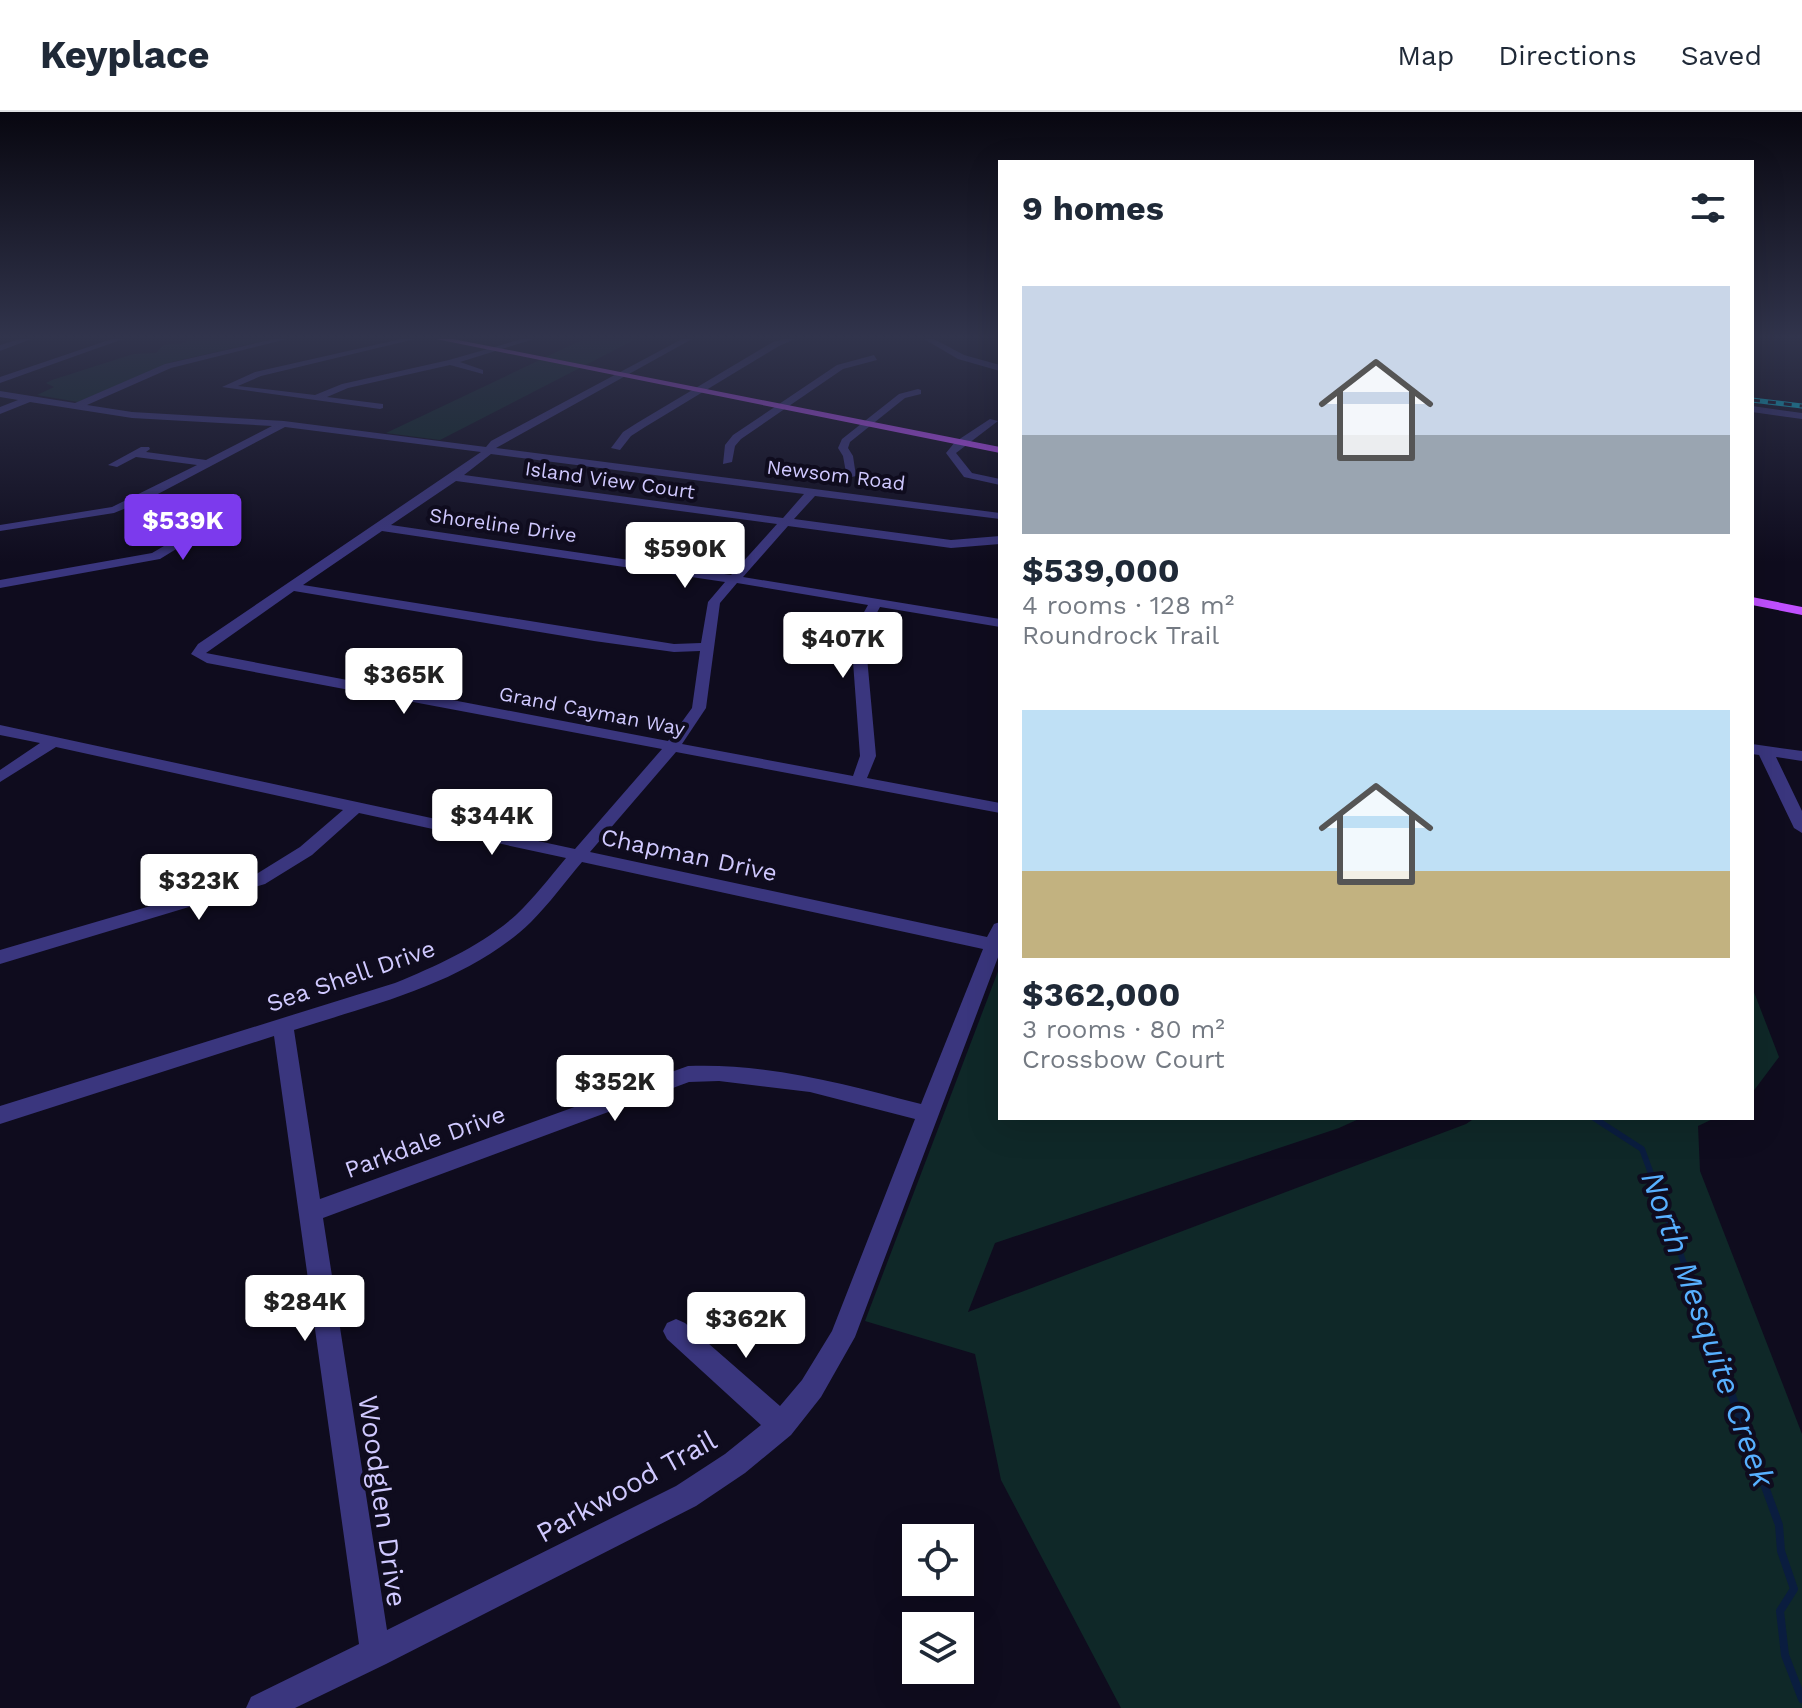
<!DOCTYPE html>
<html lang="en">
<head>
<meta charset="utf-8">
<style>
	body { margin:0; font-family:"Work Sans",sans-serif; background:#f6f6f7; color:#1f2937; height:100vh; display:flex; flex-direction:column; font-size:30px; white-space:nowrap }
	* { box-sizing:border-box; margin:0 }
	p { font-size:26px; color:#747a83 }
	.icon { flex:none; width:44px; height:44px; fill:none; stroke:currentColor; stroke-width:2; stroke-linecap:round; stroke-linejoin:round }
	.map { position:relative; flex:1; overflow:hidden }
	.panel { position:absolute; left:998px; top:48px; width:756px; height:960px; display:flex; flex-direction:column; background:#fff; border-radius:0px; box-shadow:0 8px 32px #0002 }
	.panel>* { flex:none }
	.tools { position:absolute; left:902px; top:1412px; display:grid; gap:16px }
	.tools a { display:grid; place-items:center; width:72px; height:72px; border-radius:0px; background:#fff; box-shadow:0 8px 32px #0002; font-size:40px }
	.price { position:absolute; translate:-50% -68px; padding:0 18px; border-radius:8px; background:#fff; color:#222; font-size:26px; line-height:52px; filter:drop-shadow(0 2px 4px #0008) }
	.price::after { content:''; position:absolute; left:50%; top:48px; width:24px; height:18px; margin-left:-12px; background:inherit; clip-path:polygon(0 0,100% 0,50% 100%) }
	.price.active { background:#7c3aed; color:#fff }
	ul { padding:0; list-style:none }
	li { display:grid; align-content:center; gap:16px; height:424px; padding:0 24px }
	li span { display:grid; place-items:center; height:248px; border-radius:0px; color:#555 }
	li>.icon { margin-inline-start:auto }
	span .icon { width:144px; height:144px; fill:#fffc; stroke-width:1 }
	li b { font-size:34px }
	h2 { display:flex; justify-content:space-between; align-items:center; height:96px; padding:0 24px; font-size:34px }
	header { display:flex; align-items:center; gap:48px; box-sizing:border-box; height:112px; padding:0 40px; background:#fff; border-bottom:2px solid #e0e1e3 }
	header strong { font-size:38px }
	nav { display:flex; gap:44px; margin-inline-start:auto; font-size:28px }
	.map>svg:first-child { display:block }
</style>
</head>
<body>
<header>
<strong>Keyplace</strong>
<nav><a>Map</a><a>Directions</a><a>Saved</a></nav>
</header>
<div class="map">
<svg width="1802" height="1596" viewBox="0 0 1802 1596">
	<rect width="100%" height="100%" fill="#0f0c1e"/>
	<!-- green -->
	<path fill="#0f2828" d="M190,227H272L172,250L78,290L37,283L54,275L46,271L52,268L133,242L156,241L163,233L184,231Z
		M584,227H636L440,328L386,321Z
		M1000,854V1006H1361L1339,1016L995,1131L968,1200L1466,1012L1475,1006H1715L1698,1014L1700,1059L1802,1322V1596H1121L1001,1368L975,1242L865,1209Z
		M1752,875L1779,945L1752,981Z"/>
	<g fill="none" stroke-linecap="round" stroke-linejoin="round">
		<!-- stream-far1 -->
		<path stroke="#0a1d3f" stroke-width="6" d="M1594,1006L1642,1037L1689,1165"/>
		<!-- stream -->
		<path stroke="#0a1d3f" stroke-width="8" d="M1688,1163L1779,1413L1781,1439L1794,1477L1780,1499L1785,1543L1802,1587"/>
		<!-- minor -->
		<path fill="#3a367e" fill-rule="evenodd" d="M20,227H31L0,239V233Z
			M112,227H123L0,271V265Z
			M274,227H287L171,256L87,293L132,300L284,309L486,335L491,329L682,227H692L496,336L1000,401V407L815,384L794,407L951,428L1000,424V432L951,436L788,414L743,465L1000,507V515L880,495L865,523L876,644L867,666L1000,691V701L676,640L590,740L987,825L994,812L1000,810V840L855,1225L821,1285L791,1323L745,1361L696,1394L386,1552L295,1596H246L251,1585L359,1532L274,924L0,1012V994L395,871C438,853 481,834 516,803C534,786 550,765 566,746L359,701L312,743L265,772L0,852V838L253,764L300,735L343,698L56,635L0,670V658L40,631L0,623V613L575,737L662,637L207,551L191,542L198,532L481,340L285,315L156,383L222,394L230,404L160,447L0,476V468L152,441L217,403L214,399L146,388L114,401L0,419V413L112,395L197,353L136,345L117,355L108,353L141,335H149L150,337L146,340L206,348L272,314L132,306L30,290L0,302V295L18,288L0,285V279L75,291L165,252ZM491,342L804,382L783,406L464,363ZM456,369L777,412L731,463L391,413ZM382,419L725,470L708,490L701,531L674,532L303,473ZM737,471L868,493L851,523L860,644L853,664L682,632L706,596L720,491ZM294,479L594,529L674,540L700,539L692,596L668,629L206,541ZM582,750L983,837L921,992C844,972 769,951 688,954L320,1087L294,918C374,892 468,871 531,810C549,792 565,770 582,750ZM719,969L810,980L915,1007L832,1219L802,1268L780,1294L685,1211L676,1207L667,1211L663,1219L667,1227L761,1313L725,1342L676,1374L387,1518L323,1106L689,970Z
			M401,227H415L261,264L238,274L315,283L342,272L449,248L522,227H534L460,250L483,258V262L450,253L348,276L327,285L383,292V296L380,297L222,275L255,260Z
			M784,227H795L779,234L645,315L631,324L620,338L611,336L623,320L637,311L773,230Z
			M924,227H934L964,243L1000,253V259L958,247Z
			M874,243L877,248L843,257L741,327L735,334L732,350L723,352L725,333L733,323L837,253Z
			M918,277L921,278V282L905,286L850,330L848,336L853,344L856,364L847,366L843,344L838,336L842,327L899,282Z
			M1752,294L1802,301V307L1752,300Z
			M990,307L998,309L956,341L972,361L1000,367V373L964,365L946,341L955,330Z
			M1752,632L1802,639V649L1776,645L1802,699V721L1794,716L1759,643L1752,642Z"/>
		<!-- major -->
		<path fill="#c050ff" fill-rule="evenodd" d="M436,227H453L1000,335V341Z
			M1752,485L1802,495V503L1752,493Z"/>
		<defs>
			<path id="rail" d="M1752,288L1802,294"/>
		</defs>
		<!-- rail casing -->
		<use href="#rail" stroke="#00d9f4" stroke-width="5"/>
		<!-- rail -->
		<use href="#rail" stroke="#0f0c1e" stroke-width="3" stroke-dasharray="8" stroke-linecap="butt"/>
	</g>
	<!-- sky -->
	<linearGradient id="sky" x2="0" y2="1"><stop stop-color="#080710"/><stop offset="0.5" stop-color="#31344c"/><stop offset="1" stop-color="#31344c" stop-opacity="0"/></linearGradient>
	<rect width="1802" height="450" fill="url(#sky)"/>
	<g text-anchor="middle" stroke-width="8" stroke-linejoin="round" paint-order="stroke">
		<!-- far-street labels -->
		<g font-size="20" fill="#d0c9ff" stroke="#0f0c1e">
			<text transform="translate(836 363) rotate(7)" y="7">Newsom Road</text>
			<text transform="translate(610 368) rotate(8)" y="7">Island View Court</text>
			<text transform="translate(503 413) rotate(8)" y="7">Shoreline Drive</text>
			<text transform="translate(592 599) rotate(11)" y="7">Grand Cayman Way</text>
		</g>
		<!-- street labels -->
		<g font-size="24" fill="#d0c9ff" stroke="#0f0c1e">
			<text transform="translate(689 743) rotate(12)" y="8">Chapman Drive</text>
			<text transform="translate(351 864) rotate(-19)" y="8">Sea Shell Drive</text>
			<text transform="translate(425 1030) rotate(-20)" y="8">Parkdale Drive</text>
		</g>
		<!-- near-street labels -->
		<g font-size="28" fill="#d0c9ff" stroke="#0f0c1e">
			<text transform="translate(626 1374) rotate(-29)" y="10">Parkwood Trail</text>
			<text transform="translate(383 1389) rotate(82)" y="10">Woodglen Drive</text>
		</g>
		<!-- near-water labels -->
		<g font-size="32" font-style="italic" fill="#57b0ff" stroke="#0f0c1e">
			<text transform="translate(1708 1217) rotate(70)" y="11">North Mesquite Creek</text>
		</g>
	</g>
</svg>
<div class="tools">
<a><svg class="icon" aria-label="locate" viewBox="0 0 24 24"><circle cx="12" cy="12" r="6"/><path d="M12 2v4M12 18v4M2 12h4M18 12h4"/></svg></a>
<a><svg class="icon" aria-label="layers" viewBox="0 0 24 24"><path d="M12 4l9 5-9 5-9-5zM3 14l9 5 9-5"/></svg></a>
</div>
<b class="price active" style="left:183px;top:450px">$539K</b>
<b class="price" style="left:685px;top:478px">$590K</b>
<b class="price" style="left:843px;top:568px">$407K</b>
<b class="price" style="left:404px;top:604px">$365K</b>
<b class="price" style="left:492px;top:745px">$344K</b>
<b class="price" style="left:199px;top:810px">$323K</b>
<b class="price" style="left:615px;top:1011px">$352K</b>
<b class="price" style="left:305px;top:1231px">$284K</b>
<b class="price" style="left:746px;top:1248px">$362K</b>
<section class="panel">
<h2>9 homes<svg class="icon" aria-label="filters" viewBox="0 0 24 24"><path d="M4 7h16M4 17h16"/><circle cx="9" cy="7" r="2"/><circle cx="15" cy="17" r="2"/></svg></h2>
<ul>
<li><span style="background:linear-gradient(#c9d6e8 60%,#9aa5b1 0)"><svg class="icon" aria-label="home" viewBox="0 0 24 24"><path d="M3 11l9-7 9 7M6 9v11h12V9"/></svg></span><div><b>$539,000</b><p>4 rooms · 128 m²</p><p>Roundrock Trail</p></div></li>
<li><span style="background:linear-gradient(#bfe0f5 65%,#c2b280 0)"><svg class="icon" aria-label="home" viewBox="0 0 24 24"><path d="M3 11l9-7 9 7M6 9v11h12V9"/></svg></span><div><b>$362,000</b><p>3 rooms · 80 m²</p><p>Crossbow Court</p></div></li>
</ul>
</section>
</div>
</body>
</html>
